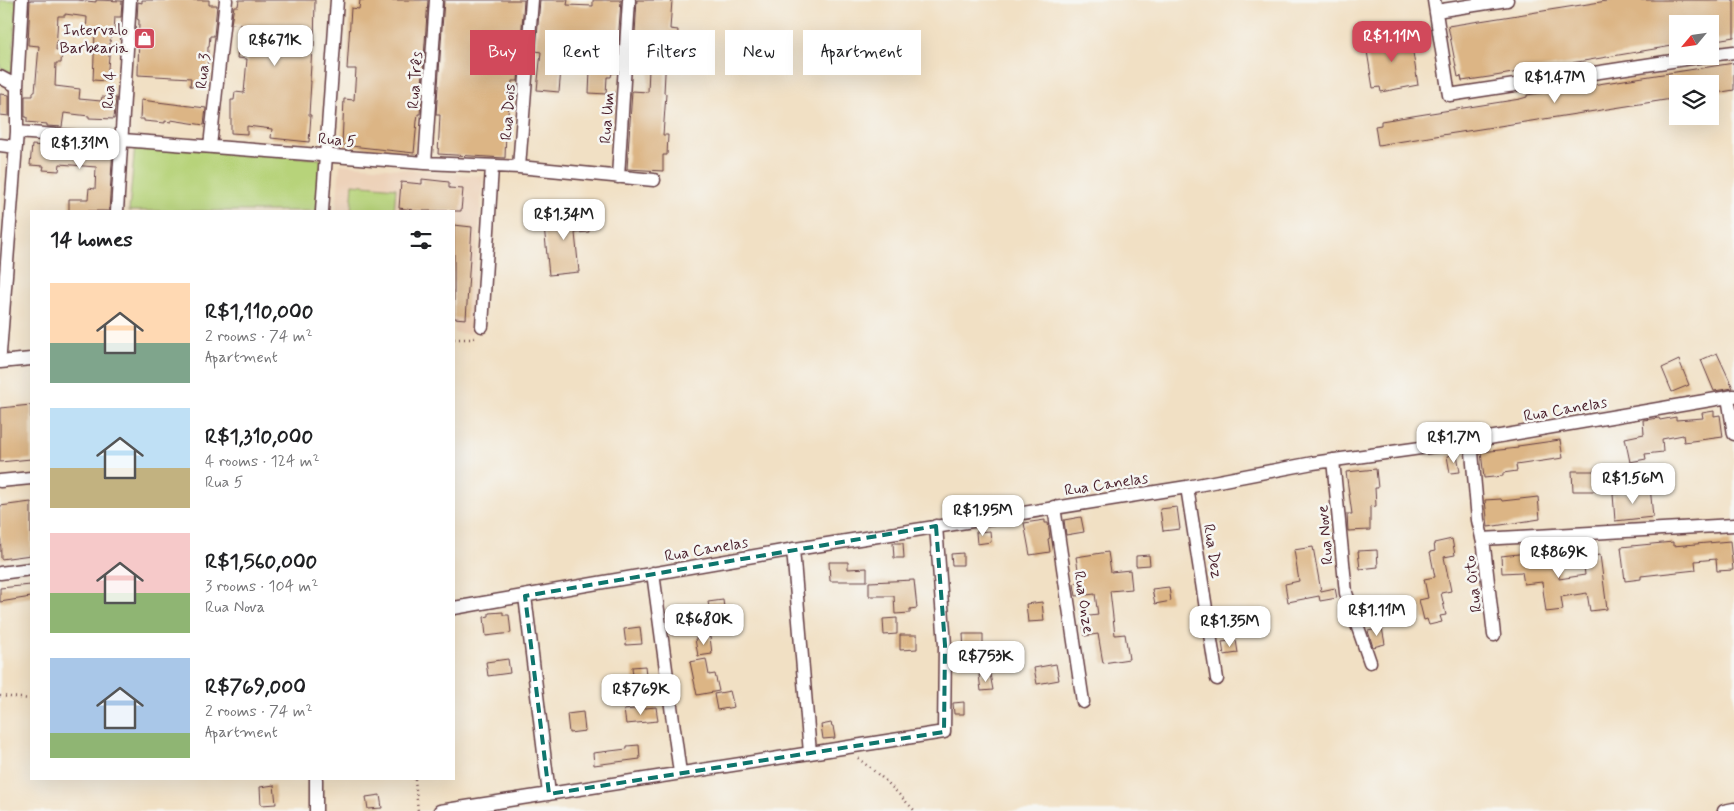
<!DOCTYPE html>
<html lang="en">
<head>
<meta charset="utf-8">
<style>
	body { margin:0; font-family:Mynerve,sans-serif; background:#f2f2f2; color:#202124; height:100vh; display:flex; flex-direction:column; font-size:19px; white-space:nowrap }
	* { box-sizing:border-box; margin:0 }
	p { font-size:16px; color:#757577 }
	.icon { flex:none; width:28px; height:28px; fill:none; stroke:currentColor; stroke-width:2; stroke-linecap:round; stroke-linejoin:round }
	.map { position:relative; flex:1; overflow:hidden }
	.side { position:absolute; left:30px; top:210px; width:425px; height:570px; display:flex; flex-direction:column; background:#fff; border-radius:0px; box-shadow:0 5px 20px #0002 }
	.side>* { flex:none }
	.top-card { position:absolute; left:470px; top:30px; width:475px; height:45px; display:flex; gap:10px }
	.needle { width:32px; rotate:241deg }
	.fabs { position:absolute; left:1669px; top:15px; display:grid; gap:10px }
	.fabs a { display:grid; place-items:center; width:50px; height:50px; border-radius:0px; background:#fff; box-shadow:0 5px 20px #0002; font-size:25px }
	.price { position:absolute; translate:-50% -42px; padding:0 11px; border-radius:10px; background:#fff; color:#222; font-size:16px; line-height:32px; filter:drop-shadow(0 1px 2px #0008) }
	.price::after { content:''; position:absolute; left:50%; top:30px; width:15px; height:11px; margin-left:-8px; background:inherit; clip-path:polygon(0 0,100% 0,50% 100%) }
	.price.on { background:#d1495b; color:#fff }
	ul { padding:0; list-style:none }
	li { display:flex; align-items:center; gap:15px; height:125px; padding:0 20px }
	li span { display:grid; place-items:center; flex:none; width:140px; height:100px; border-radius:0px; color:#555 }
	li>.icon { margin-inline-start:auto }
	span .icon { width:60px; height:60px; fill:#fffc; stroke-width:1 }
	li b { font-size:21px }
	h2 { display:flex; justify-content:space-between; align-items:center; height:60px; padding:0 20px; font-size:21px }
	.chip { padding:0 18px; border-radius:0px; background:#fff; box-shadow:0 5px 20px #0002; font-size:18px; line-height:45px }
	.chip.on { background:#d1495b; color:#fff }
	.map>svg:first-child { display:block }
</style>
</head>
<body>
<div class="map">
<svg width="1734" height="811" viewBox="0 0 1734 811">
	<rect width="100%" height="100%" fill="#f6f6f2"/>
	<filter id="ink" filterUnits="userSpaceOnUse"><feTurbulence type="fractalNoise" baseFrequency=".02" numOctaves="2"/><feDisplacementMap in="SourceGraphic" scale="10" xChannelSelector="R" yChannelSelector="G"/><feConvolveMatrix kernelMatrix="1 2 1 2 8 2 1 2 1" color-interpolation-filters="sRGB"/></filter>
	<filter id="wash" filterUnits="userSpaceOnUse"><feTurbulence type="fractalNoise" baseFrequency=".0096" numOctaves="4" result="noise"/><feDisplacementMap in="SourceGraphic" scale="20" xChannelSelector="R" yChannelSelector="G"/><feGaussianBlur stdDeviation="1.12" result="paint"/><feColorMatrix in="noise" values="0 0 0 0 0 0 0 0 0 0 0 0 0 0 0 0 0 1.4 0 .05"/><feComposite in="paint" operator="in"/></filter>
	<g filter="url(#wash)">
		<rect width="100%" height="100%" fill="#f1e0c4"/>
		<!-- built -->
		<path fill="#edd2b9" d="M340,164L483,176L470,334L454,333V211H336Z"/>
		<!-- green -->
		<path fill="#b7d37a" stroke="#807952" d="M0,0H17L12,73L0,67Z
			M135,144L321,159L317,211H129Z
			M353,184L396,188L394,211H351Z"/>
		<g id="blocks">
			<!-- building -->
			<path fill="#dcb585" d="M30,0H77L96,2V0L122,1L121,17H115L114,31H111L107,81L93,80L95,33L86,32L87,17L65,14V16H58L56,50H62L61,63H56L55,86L80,89L79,99L101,101L102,97L116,98L114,119L89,118V116L64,113L62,127L47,126V124L27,122V117H25V96H33V92H35L39,46L28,45Z
				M142,0H209V5H217L214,36H210L209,47H208L207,81H204V87L190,86L191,78L138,75L139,20L137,19L138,2L142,3Z
				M239,0H315L314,47H312L310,81H311L309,115H311L309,142L271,138L272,129L247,126V134L231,133V100H234L235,92L244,93L247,59L237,58L241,25L231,24L234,6H238Z
				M360,0H428L420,114H418L417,121L414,153L342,145L344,99L354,100L356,69H347L351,8L359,9Z
				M444,0H524L518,81H512L506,130L505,158L438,154L440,115H436Z
				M540,0H568L567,5L593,6V0H621L616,73H612L611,77H607L606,94L589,93L590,71L561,69L559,92L537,90L541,52L536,51Z
				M637,0H672L670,29L678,30L677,44H671V54H666L664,93L666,94L663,135H668L667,155H663V171L627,169L632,91L648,92L649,68L633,67Z
				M1613,0H1734V37L1710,41V24H1678V45L1489,77L1462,81L1461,76L1458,77L1448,26Z
				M1410,33L1418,85L1381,92L1380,87L1373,88L1366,45L1372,44V39Z
				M1734,63V90L1710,94V84H1678V98L1378,145L1375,126L1381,125V121L1520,99L1527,97V95Z
				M0,94L9,95V116L0,115Z
				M141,100L206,108L204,125L171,120V122L165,121V123L144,121V119H140Z
				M45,142L113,147L109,211H69V199H88L89,188L95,189L96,167L60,164L59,171L43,170L44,166L30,165L32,145L45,146Z
				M422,179L449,182V188L463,189L461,211H413V210L399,208L401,182L422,184Z
				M587,213L589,232L575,233L579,272L549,275L543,216Z
				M454,225L472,227L466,319L454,318Z
				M1717,353L1733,388L1714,391L1701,360Z
				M1679,360L1689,385L1672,392L1662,368Z
				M31,405V459L0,462V408Z
				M1714,411V416L1720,415L1723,437L1684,442L1683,435L1662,439L1663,452L1645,454L1646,459L1630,462L1625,438L1644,434L1643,420L1659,418L1660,420L1676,417V420L1703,418L1702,413Z
				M1560,440L1563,458L1516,465L1517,471L1503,473V476L1484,478L1481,452L1518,448V446Z
				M1457,454L1460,472L1450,473L1447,456Z
				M1376,469L1378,488H1375L1376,506L1370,507V530L1348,531L1347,514H1352L1346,472Z
				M1572,471H1599L1600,491H1573Z
				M1650,487L1653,517L1615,521L1613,494L1635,493V489Z
				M1538,497L1540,519L1488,527L1485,500L1501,499L1502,501Z
				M31,502V555L1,559L0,506Z
				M1177,507L1180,529L1163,531L1160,509Z
				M1081,517L1084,532L1066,535L1064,520Z
				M1045,520V523H1048L1050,538L1048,539L1050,552L1030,555L1024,523Z
				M990,531L991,542L977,544L976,532Z
				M1452,539L1455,555L1444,557L1451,591L1441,593L1446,615L1440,616L1442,622L1429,625L1427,619L1424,620L1419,600L1428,598L1424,579L1435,577L1430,552L1435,551L1434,543Z
				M1730,541L1733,570L1717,571L1716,559L1695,561L1696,570L1641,576V579L1625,581L1621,547L1673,542V546Z
				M893,543H903L904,558H894Z
				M1313,547L1321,591L1335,588L1337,598L1320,601L1319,596L1288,602L1285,584L1299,581L1294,550Z
				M1377,550L1378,567L1360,569L1358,551Z
				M1108,552L1111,572L1130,570L1132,589L1110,591L1115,635L1125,634L1129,659L1103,663L1098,634L1085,636L1082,617L1098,615L1095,594L1076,596L1074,584L1080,581L1076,557Z
				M1536,552L1537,555H1560L1559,579L1585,575L1583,557L1600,555L1607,609L1590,611L1587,593L1561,597L1563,610L1546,612L1542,582L1524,584L1522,572L1502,573L1501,556Z
				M963,553V565H952L951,554Z
				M1149,555L1150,565L1136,566V556Z
				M829,562H848V569L867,568V581H830Z
				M914,580L917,608L910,609V613L895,614L894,596H869V582Z
				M31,585V597L0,602V588Z
				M1169,587L1171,601L1155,604L1152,589Z
				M723,600L725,615L711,617L708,602Z
				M1042,602L1044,621L1028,622L1026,604Z
				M1396,603L1400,622L1374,627L1370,608Z
				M684,610V615L689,614L691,634L672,635L670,612Z
				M503,612V615H509L511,633L486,636L484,617L489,616V613Z
				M897,618V634L884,635L883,619Z
				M640,627L642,644L626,645L624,629Z
				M1382,628L1385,644L1373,647L1368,631Z
				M963,634H983V651H964Z
				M900,635H917V649L900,650Z
				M710,637L712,654L698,656L695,639Z
				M1236,640L1238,653L1224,655L1222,642Z
				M508,659L510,673L488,676L486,662Z
				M706,659L709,675L715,674L719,691L697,695L690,662Z
				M1056,664L1059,680L1037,684L1034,668Z
				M645,666L647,684L634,686L632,667Z
				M990,674L993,690L981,691L979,675Z
				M730,691L734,707L717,710L714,694Z
				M964,702V714H954L953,703Z
				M656,707L658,721L626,724L624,710Z
				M583,712L585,731L569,733L567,714Z
				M831,723L832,726H833L835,738L823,739L821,725Z
				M639,745L640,759L594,765L593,753L627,749V746Z
				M274,785L276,804L261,805L260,787Z
				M380,795L382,808L368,809L366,797Z"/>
		</g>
	</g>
	<g filter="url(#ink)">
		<use href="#blocks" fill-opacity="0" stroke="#633c42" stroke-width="1"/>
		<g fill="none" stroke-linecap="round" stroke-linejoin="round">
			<defs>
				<path id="minor" d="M1434,0L1449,95L1705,56
					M1436,11L1507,0
					M1710,55L1734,52
					M0,77L17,86
					M17,132L425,163L519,167L654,180
					M0,145L16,147
					M210,146L226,0
					M425,163L436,0
					M519,167L532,0
					M618,177L629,0
					M117,211L130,0
					M322,211L337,0
					M482,326L492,167
					M0,353L17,132V86L22,0
					M0,362L31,359
					M1728,397L1734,434
					M1471,441L1478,520L1484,547L1494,635
					M1333,460L1346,593L1370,662
					M0,481L31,478
					M1187,487L1217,679
					M1054,507L1083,702
					M1482,539L1734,525
					M793,549L810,753
					M0,573L31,569
					M653,573L680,773
					M525,596L549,794
					M454,608L783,551L1187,487L1313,463L1471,441L1734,396
					M316,811V779
					M440,811L944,732L945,645L936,526
					M1724,811L1734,809"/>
			</defs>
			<!-- minor casing -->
			<use href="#minor" stroke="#633c42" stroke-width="15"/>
			<!-- path -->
			<path stroke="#633c42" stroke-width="2.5" stroke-dasharray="1 4" stroke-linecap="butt" d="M454,339H472L478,336
				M0,696L31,699
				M858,758L886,781L915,811
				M415,779L418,811"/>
			<!-- minor -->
			<use href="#minor" stroke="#fff" stroke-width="12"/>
		</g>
	</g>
	<!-- marked area -->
	<path fill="none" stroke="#0f766e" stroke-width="4" stroke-dasharray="10 6" stroke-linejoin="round" d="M936,526L945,645L944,732L549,794L525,596Z"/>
	<!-- icons -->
	<defs>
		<symbol id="shop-square" viewBox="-11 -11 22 22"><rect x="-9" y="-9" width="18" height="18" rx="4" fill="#d1495b" stroke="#f6f6f2"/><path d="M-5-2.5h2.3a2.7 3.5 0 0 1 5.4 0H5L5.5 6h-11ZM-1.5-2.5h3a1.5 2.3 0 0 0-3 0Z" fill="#fff"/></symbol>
	</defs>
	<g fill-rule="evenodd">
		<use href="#shop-square" x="132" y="26" width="25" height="25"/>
	</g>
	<g text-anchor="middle" stroke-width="5" stroke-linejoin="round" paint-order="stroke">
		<!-- poi labels -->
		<g font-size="16" fill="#4a1f2b" stroke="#f6f6f2" text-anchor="end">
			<text x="128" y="35">Intervalo<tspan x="128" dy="18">Barbearia</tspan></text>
		</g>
		<!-- street labels -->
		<g font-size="16" fill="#4a1f2b" stroke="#f6f6f2">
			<text transform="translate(202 71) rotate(-84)" y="6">Rua 3</text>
			<text transform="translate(414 80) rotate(-86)" y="6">Rua Três</text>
			<text transform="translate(108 90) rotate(-86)" y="6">Rua 4</text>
			<text transform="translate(507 112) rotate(-86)" y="6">Rua Dois</text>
			<text transform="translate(606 118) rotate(-86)" y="6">Rua Um</text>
			<text transform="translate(337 139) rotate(5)" y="6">Rua 5</text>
			<text transform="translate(1565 408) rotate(-10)" y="6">Rua Canelas</text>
			<text transform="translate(1106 483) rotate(-9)" y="6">Rua Canelas</text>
			<text transform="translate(1324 535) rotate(-95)" y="6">Rua Nove</text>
			<text transform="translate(706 548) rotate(-10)" y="6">Rua Canelas</text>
			<text transform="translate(1214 551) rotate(81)" y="6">Rua Dez</text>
			<text transform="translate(1472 584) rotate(-97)" y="6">Rua Oito</text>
			<text transform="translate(1085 602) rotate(81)" y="6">Rua Onze</text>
		</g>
	</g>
</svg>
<div class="fabs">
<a><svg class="needle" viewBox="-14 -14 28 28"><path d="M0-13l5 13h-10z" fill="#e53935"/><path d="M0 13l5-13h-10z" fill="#757577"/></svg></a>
<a><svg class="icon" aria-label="layers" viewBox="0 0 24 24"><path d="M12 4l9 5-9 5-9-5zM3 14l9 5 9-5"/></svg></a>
</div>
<b class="price on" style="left:1392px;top:63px">R$1.11M</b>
<b class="price" style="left:275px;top:67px">R$671K</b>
<b class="price" style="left:1555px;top:104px">R$1.47M</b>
<b class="price" style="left:80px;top:170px">R$1.31M</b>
<b class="price" style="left:564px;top:241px">R$1.34M</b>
<b class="price" style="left:1454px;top:464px">R$1.7M</b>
<b class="price" style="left:1633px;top:505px">R$1.56M</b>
<b class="price" style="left:983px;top:537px">R$1.95M</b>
<b class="price" style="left:1559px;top:579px">R$869K</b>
<b class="price" style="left:1377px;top:637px">R$1.11M</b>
<b class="price" style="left:704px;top:646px">R$680K</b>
<b class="price" style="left:1230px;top:648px">R$1.35M</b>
<b class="price" style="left:986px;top:683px">R$753K</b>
<b class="price" style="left:641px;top:716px">R$769K</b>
<div class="top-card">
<a class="chip on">Buy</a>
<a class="chip">Rent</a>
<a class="chip">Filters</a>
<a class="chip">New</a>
<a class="chip">Apartment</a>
</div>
<section class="side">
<h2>14 homes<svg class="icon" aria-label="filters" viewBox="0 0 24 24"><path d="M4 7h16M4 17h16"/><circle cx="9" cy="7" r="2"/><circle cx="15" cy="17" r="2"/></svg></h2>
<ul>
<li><span style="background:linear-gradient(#ffd9b3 60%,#7fa58c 0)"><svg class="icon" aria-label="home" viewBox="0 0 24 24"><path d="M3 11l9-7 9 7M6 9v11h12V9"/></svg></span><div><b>R$1,110,000</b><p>2 rooms · 74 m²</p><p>Apartment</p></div></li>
<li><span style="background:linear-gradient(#bfe0f5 60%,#c2b280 0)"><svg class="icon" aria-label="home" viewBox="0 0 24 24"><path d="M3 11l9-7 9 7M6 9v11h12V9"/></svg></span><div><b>R$1,310,000</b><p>4 rooms · 124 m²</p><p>Rua 5</p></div></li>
<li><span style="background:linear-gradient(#f6c9c9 60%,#8fb573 0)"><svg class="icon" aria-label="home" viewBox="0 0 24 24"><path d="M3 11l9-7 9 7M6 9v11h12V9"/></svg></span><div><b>R$1,560,000</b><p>3 rooms · 104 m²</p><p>Rua Nova</p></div></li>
<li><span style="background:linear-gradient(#a9c7e8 75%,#8fb573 0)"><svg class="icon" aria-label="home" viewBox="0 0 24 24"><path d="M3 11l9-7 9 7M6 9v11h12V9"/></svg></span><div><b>R$769,000</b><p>2 rooms · 74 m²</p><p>Apartment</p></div></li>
</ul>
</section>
</div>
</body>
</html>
